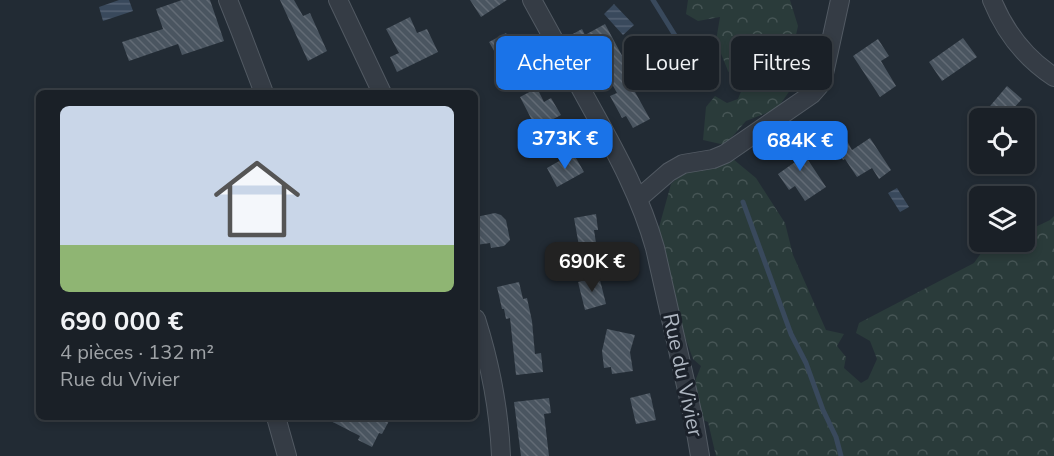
<!DOCTYPE html>
<html lang="fr">
<head>
<meta charset="utf-8">
<style>
	body { margin:0; font-family:"Nunito Sans",sans-serif; background:#272d33; color:#f1f3f6; height:100vh; display:flex; flex-direction:column; font-size:22px; white-space:nowrap }
	* { box-sizing:border-box; margin:0 }
	p { font-size:20px; color:#9fa3a7 }
	.icon { flex:none; width:33px; height:33px; fill:none; stroke:currentColor; stroke-width:2; stroke-linecap:round; stroke-linejoin:round }
	.map { position:relative; flex:1; overflow:hidden }
	.sheet { position:absolute; left:36px; top:90px; width:442px; height:330px; display:flex; flex-direction:column; background:#1a2027; border-radius:9px; box-shadow:0 3px 9px #0003,0 0 0 2px #383e44 }
	.sheet>* { flex:none }
	.guide { position:absolute; left:496px; top:36px; width:466px; height:54px; display:flex; gap:12px }
	.buttons { position:absolute; left:969px; top:108px; display:grid; gap:12px }
	.buttons a { display:grid; place-items:center; width:66px; height:66px; border-radius:9px; background:#1a2027; box-shadow:0 3px 9px #0003,0 0 0 2px #383e44; font-size:30px }
	.price { position:absolute; translate:-50% -51px; padding:0 14px; border-radius:12px; background:#1a73e8; color:#fff; font-size:20px; line-height:39px; filter:drop-shadow(0 2px 3px #0008) }
	.price::after { content:''; position:absolute; left:50%; top:36px; width:18px; height:14px; margin-left:-9px; background:inherit; clip-path:polygon(0 0,100% 0,50% 100%) }
	.price.selected { background:#222; color:#fff }
	ul { padding:0; list-style:none }
	li { display:grid; align-content:center; gap:12px; height:318px; padding:0 24px }
	li span { display:grid; place-items:center; height:186px; border-radius:9px; color:#555 }
	li>.icon { margin-inline-start:auto }
	span .icon { width:108px; height:108px; fill:#fffc; stroke-width:1 }
	li b { font-size:26px }
	.chip { padding:0 21px; border-radius:9px; background:#1a2027; box-shadow:0 3px 9px #0003,0 0 0 2px #383e44; font-size:21px; line-height:54px }
	.chip.selected { background:#1a73e8; color:#fff }
	.map>svg:first-child { display:block }
</style>
</head>
<body>
<div class="map">
<svg width="1054" height="456" viewBox="0 0 1054 456">
	<defs>
		<pattern id="forest-crowns" width="20" height="18" patternUnits="userSpaceOnUse" patternTransform="scale(1.5)"><rect width="20" height="18" fill="#2a3b3a"/><path d="M2 6a3 3 0 1 1 6 0M12 15a3 3 0 1 1 6 0" fill="none" stroke="#465555"/></pattern>
		<pattern id="water-rules" width="6" height="5" patternUnits="userSpaceOnUse" patternTransform="scale(1.5)"><rect width="6" height="5" fill="#39495c"/><path d="M0 2.5h6" fill="none" stroke="#536172"/></pattern>
		<pattern id="building-back-hatch" width="6" height="6" patternUnits="userSpaceOnUse" patternTransform="scale(1.5)"><rect width="6" height="6" fill="#4a5560"/><path d="M-1 5l2 2M0 0l6 6M5-1l2 2" fill="none" stroke="#626b75"/></pattern>
	</defs>
	<rect width="100%" height="100%" fill="#222b34"/>
	<!-- forest -->
	<path fill="url(#forest-crowns)" d="M688,0H790L798,26L791,57L795,83L777,109L746,121L725,145L703,140L706,107L715,96L727,103L738,99L742,89L728,71L716,41L720,17L698,21L686,14Z
		M733,159L756,178L785,223L793,255L826,330L844,334L837,346L846,357L844,368L861,383L868,379L877,359L870,341L856,333L859,323L974,263L989,242H1024L1025,232L1050,220L1054,216V456H716L708,422L698,418L694,384L701,366L693,359L680,323L658,231L671,184L686,170Z"/>
	<!-- water -->
	<path fill="url(#water-rules)" d="M119,0H129L133,11L103,21L99,7Z
		M614,4L634,25L623,35L604,14Z
		M897,188L909,207L900,212L888,193Z"/>
	<g fill="none" stroke-linecap="round" stroke-linejoin="round">
		<!-- stream -->
		<path stroke="#39495c" stroke-width="5" d="M653,0L676,37L690,89
			M743,202L791,334L806,363L823,410L836,437L841,456"/>
	</g>
	<!-- building -->
	<path fill="url(#building-back-hatch)" d="M182,0H210L224,41L182,55L178,44L129,61L122,42L163,29L156,9Z
		M280,0H294L303,16L310,13L327,51L308,61Z
		M470,0H507L481,17Z
		M410,17L417,33L427,29L438,52L397,72L390,57L399,53L386,29Z
		M605,24L626,63L625,64L629,72L625,74L650,119L633,128L626,116L622,118L610,96L617,93L588,41L577,47L571,35L582,29L585,35Z
		M506,33L523,63L506,72L489,42Z
		M963,38L977,57L942,81L929,62Z
		M878,39L889,56L881,61L896,86L880,97L853,56Z
		M1007,86L1022,99L1012,110L1022,118H980Z
		M537,88L544,102L551,98L561,115L536,128L520,97Z
		M790,133L826,187L805,201L795,186L789,190L778,174L795,162L781,139Z
		M870,138L891,170L879,179L872,168L857,177L845,159L843,160L834,147L846,139L852,150Z
		M573,153L584,172L557,187L547,168Z
		M495,213L501,215L506,220L510,240L504,246L491,248L490,243L476,245V217Z
		M596,214L598,230H594L596,243L579,246L574,218Z
		M599,276L606,304L585,310L578,282Z
		M519,282L523,299L527,298L532,321L535,354L541,353L543,372L516,375L510,318L506,319L504,309H502L497,287Z
		M607,329L635,335L630,352L633,371L612,374L611,367L604,368L602,351Z
		M650,393L656,420L636,424L630,398Z
		M549,398L551,413L544,414L549,456H521L514,402Z
		M323,417H382L389,421L382,434L379,433L372,447L358,440L360,436Z"/>
	<g fill="none" stroke-linecap="round" stroke-linejoin="round">
		<defs>
			<path id="minor" d="M228,0L240,30L264,93
				M338,0L382,93
				M532,0C552,36 572,73 592,109C617,154 641,198 655,248L694,421L700,456
				M992,0C1005,32 1025,58 1054,77
				M639,198L669,172L683,164L713,159L725,154L812,94L819,86L823,78L840,0
				M476,319C490,363 499,409 501,456
				M276,417L287,456"/>
		</defs>
		<!-- minor casing -->
		<use href="#minor" stroke="#525a63" stroke-width="20"/>
		<!-- minor -->
		<use href="#minor" stroke="#353c45" stroke-width="18"/>
	</g>
	<g text-anchor="middle" stroke-width="6" stroke-linejoin="round" paint-order="stroke">
		<!-- street labels -->
		<g font-size="21" fill="#afb7c2" stroke="#1b212a">
			<text transform="translate(683 375) rotate(78)" y="7">Rue du Vivier</text>
		</g>
	</g>
</svg>
<div class="buttons">
<a><svg class="icon" aria-label="locate" viewBox="0 0 24 24"><circle cx="12" cy="12" r="6"/><path d="M12 2v4M12 18v4M2 12h4M18 12h4"/></svg></a>
<a><svg class="icon" aria-label="layers" viewBox="0 0 24 24"><path d="M12 4l9 5-9 5-9-5zM3 14l9 5 9-5"/></svg></a>
</div>
<b class="price" style="left:565px;top:170px">373K €</b>
<b class="price" style="left:800px;top:172px">684K €</b>
<b class="price selected" style="left:592px;top:293px">690K €</b>
<div class="guide">
<a class="chip selected">Acheter</a>
<a class="chip">Louer</a>
<a class="chip">Filtres</a>
</div>
<section class="sheet">
<ul>
<li><span style="background:linear-gradient(#c9d6e8 75%,#8fb573 0)"><svg class="icon" aria-label="home" viewBox="0 0 24 24"><path d="M3 11l9-7 9 7M6 9v11h12V9"/></svg></span><div><b>690 000 €</b><p>4 pièces · 132 m²</p><p>Rue du Vivier</p></div></li>
</ul>
</section>
</div>
</body>
</html>
